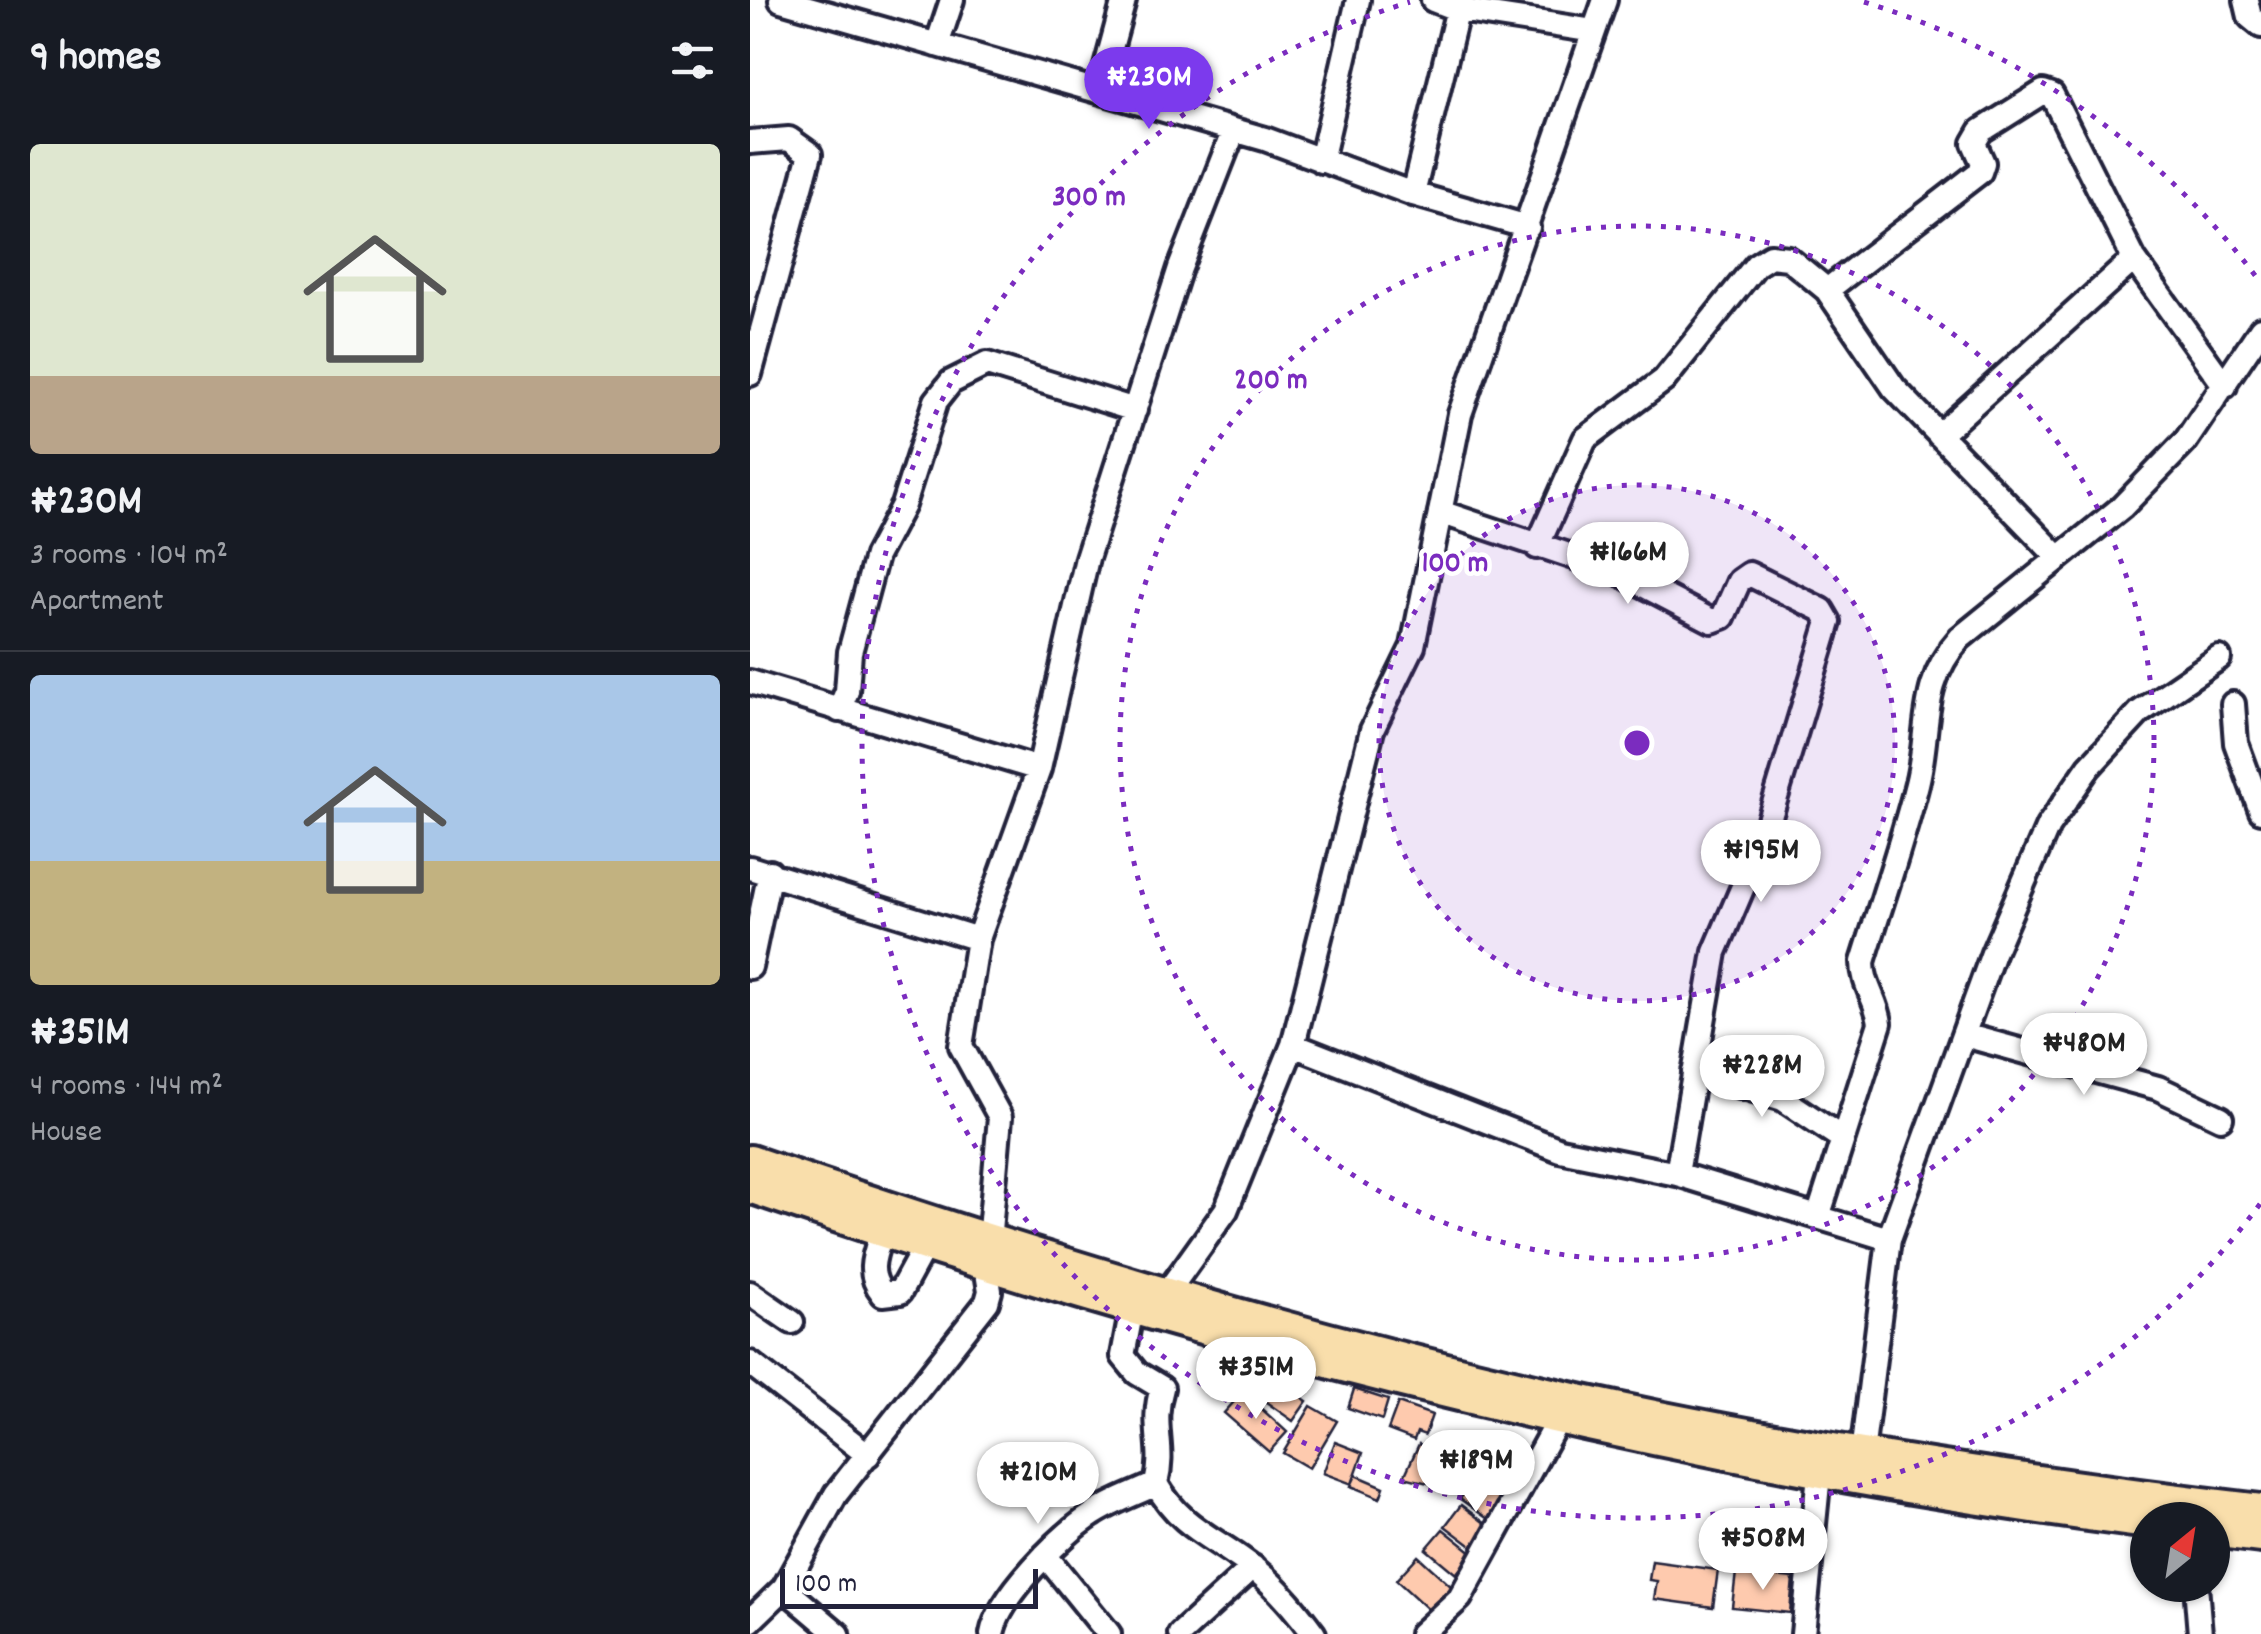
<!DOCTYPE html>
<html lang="en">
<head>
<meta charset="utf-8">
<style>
	body { margin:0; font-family:Dekko,sans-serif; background:#20242c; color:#f1f3f6; height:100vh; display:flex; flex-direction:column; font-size:38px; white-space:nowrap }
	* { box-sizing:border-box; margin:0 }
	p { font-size:32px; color:#9ea1a6 }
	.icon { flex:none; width:55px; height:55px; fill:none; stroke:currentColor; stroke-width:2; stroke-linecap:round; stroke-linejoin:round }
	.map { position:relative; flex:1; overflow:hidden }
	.panel { display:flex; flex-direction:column; background:#171b24; width:750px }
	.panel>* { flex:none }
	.needle { width:65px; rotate:30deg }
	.tools { position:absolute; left:1380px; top:1502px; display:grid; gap:20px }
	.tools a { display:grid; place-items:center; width:100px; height:100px; border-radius:50%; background:#171b24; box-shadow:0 2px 8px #0004; font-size:50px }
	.scale { position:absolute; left:30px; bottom:25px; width:258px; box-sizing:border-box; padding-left:10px; border:5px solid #22223b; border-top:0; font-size:28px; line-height:35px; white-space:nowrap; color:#22223b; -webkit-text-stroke:8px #fff; paint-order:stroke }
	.price { position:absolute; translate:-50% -85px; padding:0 22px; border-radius:35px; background:#fff; color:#222; font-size:32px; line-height:65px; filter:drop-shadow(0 2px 5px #0008) }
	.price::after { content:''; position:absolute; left:50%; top:60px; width:30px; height:22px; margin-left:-15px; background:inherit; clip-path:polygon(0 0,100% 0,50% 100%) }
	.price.active { background:#7c3aed; color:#fff }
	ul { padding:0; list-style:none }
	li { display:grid; align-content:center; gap:20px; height:530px; padding:0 30px }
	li+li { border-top:2px solid #363941 }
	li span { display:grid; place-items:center; height:310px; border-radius:10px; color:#555 }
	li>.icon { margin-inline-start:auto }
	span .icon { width:180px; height:180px; fill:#fffc; stroke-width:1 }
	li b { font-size:42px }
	h2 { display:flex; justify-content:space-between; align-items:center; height:120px; padding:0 30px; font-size:42px }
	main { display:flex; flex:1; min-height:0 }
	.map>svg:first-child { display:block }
</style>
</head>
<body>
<main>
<section class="panel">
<h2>9 homes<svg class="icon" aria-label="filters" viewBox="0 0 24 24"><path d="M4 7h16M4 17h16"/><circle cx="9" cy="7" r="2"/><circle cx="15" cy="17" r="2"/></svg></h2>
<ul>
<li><span style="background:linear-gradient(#dfe7d0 75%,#b9a48a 0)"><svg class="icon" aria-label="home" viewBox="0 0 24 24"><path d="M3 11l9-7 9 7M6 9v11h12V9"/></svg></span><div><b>₦230M</b><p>3 rooms · 104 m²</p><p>Apartment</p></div></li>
<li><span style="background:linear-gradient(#a9c7e8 60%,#c2b280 0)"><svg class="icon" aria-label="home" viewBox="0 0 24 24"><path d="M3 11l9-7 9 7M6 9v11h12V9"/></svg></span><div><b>₦351M</b><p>4 rooms · 144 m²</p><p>House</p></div></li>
</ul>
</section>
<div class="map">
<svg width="1511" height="1634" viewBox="0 0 1511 1634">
	<rect width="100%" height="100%" fill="#fff"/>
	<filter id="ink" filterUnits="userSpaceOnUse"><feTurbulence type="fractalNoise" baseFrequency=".01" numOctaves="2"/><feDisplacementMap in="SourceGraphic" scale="20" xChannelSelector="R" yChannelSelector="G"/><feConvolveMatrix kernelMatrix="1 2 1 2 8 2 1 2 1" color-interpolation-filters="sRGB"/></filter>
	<g filter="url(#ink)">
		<!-- building -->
		<path fill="#fecaae" stroke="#22223b" stroke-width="2.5" d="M516,1372L557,1401L543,1421L502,1392Z
			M604,1389L638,1400L632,1420L598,1408Z
			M493,1392L537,1432L519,1452L474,1413Z
			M648,1403L682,1415L675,1435L667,1432L664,1440L638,1430Z
			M561,1406L587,1421L559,1468L533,1453Z
			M585,1442L613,1453L602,1484L573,1473Z
			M669,1444L699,1457L686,1485L654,1477Z
			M733,1466L761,1486L738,1519L710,1499Z
			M606,1475L634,1487L630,1498L601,1486Z
			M711,1505L740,1527L724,1548L695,1526Z
			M693,1529L723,1553L706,1574L676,1549Z
			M668,1556L703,1588L681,1612L646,1580Z
			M902,1561L968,1570L963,1607L904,1599L907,1581L899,1580Z
			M986,1572L1043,1578L1040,1613L982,1607Z"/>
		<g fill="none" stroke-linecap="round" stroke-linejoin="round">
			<defs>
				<path id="minor" d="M31,0L515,139L663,194L778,227
					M683,0L709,10L844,31
					M1496,0L1500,17L1511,26
					M187,45L202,0
					M350,89L374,0
					M0,142L39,139L60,154L0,374
					M571,161L608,0
					M663,194L710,0
					M1077,290L1230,172L1233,163L1224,143L1231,131L1293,92L1302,95L1384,259L1475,386
					M1189,435L1384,259
					M690,512L866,571L962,621L973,617L989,581L999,574L1072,610L1079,622L1013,840L965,952L927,1174
					M787,547L835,439L914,380L1006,265L1020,256L1038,258L1077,290L1144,388L1309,558
					M0,682L289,769
					M1483,704L1486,743L1511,811
					M89,710L97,691L100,652L126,556L153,505L186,401L201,382L237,364L385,410
					M0,868L228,939
					M0,967L20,872
					M1214,1035L1408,1088L1471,1118
					M543,1045L810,1150L927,1174L1139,1239
					M944,1072L1033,1099L1093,1139
					M1069,1214L1130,1023C1127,999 1113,986 1113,962C1131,903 1152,844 1167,784C1181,729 1168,685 1210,638L1372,507L1435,442L1511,329
					M132,1232C124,1256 116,1273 133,1294L150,1292L175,1246
					M239,1242L250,1117L211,1046L228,939L289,769L337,558L430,268L484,130
					M0,1293L42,1322
					M416,1294L476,1210L543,1045L622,730L663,646L710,414L855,0
					M382,1308L373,1356L387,1373L412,1388C400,1427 416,1446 406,1484C433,1531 466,1537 506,1570C529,1589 546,1610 564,1634
					M0,1363L118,1455
					M1112,1454L1139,1239L1243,953L1298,826L1339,767L1390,712L1469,658
					M295,1555L359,1634
					M1446,1585L1450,1634
					M34,1588L88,1634
					M0,1621L34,1588L86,1494L237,1302L240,1291L236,1266
					M242,1634C248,1598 311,1535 342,1515C361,1502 385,1494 406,1484
					M430,1634L503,1567
					M671,1634L710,1598L809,1418
					M1053,1634L1069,1474"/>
				<path id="highway" d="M0,1161C298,1263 600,1354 909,1417C1108,1457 1309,1486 1511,1510
					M0,1187C454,1343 921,1462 1398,1523
					M1462,1531L1511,1537"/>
			</defs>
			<!-- minor casing -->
			<use href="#minor" stroke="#22223b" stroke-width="30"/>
			<!-- highway casing -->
			<use href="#highway" stroke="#22223b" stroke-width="38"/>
			<!-- minor -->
			<use href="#minor" stroke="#fff" stroke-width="22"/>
			<!-- highway -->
			<use href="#highway" stroke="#f9deab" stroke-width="30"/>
		</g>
	</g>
	<!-- distance rings -->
	<circle cx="887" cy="743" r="258" fill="#7b2cbf" fill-opacity=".12"/>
	<g fill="none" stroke="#7b2cbf" stroke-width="5" stroke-dasharray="5 10">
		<circle cx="887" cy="743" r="258"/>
		<circle cx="887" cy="743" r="517"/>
		<path d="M1510 1204A775 775 0 1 1 660 2M1114 2A775 775 0 0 1 1510 282"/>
	</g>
	<circle cx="887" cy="743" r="15" fill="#7b2cbf" stroke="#fff" stroke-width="5"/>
	<g font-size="30" text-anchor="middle" font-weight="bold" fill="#7b2cbf" stroke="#fff" stroke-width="9" stroke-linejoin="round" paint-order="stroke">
		<text x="339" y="205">300 m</text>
		<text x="521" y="388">200 m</text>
		<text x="705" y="571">100 m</text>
	</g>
</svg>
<div class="tools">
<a><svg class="needle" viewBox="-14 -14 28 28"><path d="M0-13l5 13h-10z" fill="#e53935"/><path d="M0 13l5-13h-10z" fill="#9ea1a6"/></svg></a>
</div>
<div class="scale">100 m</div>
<b class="price active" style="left:399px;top:132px">₦230M</b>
<b class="price" style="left:878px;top:607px">₦166M</b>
<b class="price" style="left:1011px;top:905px">₦195M</b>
<b class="price" style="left:1334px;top:1098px">₦480M</b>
<b class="price" style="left:1012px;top:1120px">₦228M</b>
<b class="price" style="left:506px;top:1422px">₦351M</b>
<b class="price" style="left:726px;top:1515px">₦189M</b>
<b class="price" style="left:288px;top:1527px">₦210M</b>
<b class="price" style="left:1013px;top:1593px">₦508M</b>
</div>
</main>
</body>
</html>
